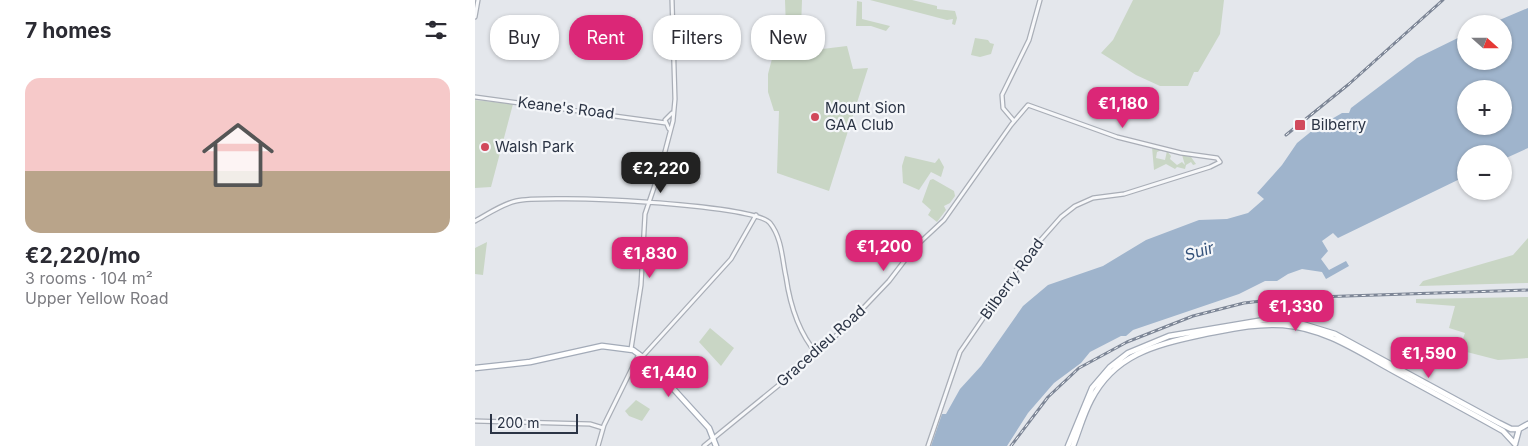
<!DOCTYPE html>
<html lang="en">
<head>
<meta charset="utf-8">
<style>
	body { margin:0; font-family:Inter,sans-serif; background:#f7f7f7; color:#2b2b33; height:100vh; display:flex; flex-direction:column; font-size:19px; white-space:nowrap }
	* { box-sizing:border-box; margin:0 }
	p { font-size:16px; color:#7c7c81 }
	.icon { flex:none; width:28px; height:28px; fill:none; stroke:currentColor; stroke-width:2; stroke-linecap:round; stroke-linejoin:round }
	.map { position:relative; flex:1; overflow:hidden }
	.side { display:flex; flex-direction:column; background:#fff; width:475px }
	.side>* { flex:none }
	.guide { position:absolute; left:15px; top:15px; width:475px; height:45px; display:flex; gap:10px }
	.needle { width:32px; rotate:111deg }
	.buttons { position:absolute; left:982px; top:15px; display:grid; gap:10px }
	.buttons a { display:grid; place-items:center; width:55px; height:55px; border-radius:50%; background:#fff; box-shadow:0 1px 4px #0004; font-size:25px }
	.scale { position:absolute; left:15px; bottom:12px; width:88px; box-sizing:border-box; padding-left:5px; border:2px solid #2b3445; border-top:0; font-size:14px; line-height:18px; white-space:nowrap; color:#2b3445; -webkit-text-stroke:4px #f4f6f9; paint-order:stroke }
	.price { position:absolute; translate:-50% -42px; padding:0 11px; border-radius:10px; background:#db2777; color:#fff; font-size:16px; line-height:32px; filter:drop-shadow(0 1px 2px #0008) }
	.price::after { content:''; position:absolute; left:50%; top:30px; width:15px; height:11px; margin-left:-8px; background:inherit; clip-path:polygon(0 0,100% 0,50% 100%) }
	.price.on { background:#222; color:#fff }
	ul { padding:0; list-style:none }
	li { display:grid; align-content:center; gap:10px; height:265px; padding:0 25px }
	li span { display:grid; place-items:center; height:155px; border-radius:15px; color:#555 }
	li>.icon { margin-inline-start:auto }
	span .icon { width:90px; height:90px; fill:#fffc; stroke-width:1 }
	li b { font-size:21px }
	h2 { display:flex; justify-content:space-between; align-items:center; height:60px; padding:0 25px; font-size:21px }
	.chip { padding:0 18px; border-radius:20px; background:#fff; box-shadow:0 1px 4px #0004; font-size:18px; line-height:45px }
	.chip.on { background:#db2777; color:#fff }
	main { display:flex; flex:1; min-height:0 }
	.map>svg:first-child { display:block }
</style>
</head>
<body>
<main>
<section class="side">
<h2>7 homes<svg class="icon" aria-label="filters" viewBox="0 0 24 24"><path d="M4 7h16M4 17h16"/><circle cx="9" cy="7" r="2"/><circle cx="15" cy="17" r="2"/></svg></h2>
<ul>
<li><span style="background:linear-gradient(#f6c9c9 60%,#b9a48a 0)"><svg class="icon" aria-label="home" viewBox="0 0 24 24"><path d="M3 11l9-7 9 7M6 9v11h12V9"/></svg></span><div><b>€2,220/mo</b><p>3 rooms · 104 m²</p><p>Upper Yellow Road</p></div></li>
</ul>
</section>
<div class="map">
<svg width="1053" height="446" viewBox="0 0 1053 446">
	<rect width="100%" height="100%" fill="#e4e7ec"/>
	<!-- green -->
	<path fill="#c9d6c5" d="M310,0H327L326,29H311Z
		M395,0H437L462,6V9L480,11L482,18L480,25L477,24L478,19L472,20Z
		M658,0H749L745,34L723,72H719L713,86H685L661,75L626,53L638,40Z
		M382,1L387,2V19L415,26L411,31L396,26H381Z
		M500,38L513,40L515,43L519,44L516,54L505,57L496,55Z
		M372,46L378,69L393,68L354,191L302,173L304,111H299L293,92V74L298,55Z
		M0,100L38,104L16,187L0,188Z
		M677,147L687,150L682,152L681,158L690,160L692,151L696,156L695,159L702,165L707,162L710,165L707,155L716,157L721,164L718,165L716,162L711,165L710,169L702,167L700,169L691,164L679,170Z
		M430,156L460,163L464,158L469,167L466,177L456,172L444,190L428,183L427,166Z
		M458,179L479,191L480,196L475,203L469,206L471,210L462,222L453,215L456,210L447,202L455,180Z
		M1053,238V283L944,286L948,281L1038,255Z
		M12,242L8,275L0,274V248Z
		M1053,297V358L1023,360L984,350L990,333L974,328L980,306L941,303V299Z
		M235,328L259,348L246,366L224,342Z
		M161,400L175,409L167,421L154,416L150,411Z"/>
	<!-- water -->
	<path fill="#9fb4cc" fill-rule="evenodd" d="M1053,8V148L1029,159V154H991V176L863,238L858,233L847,241L853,251L846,259L854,270L871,261L874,266L851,279L847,272L827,269L813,274L802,281H790L764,294L658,330L651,336H646L615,352L606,363L579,383L553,413L532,446H456L467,414H471L485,389L506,366L548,306L573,285L628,266L671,240L724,220L752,219L773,213L789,199L782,193L807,165L822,143L838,130L867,113H874L876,108L942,58L991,34V61H1029V24H1015ZM991,89H1029V126H991Z"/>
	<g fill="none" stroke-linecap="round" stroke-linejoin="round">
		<defs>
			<path id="minor" d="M0,17L3,0
				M0,97L191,123
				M539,121L528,108L527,95L554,40L565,0
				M194,129L190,120L197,113
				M0,221C13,214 27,204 41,201C71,194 280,204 295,223C307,238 307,259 311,277C315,305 323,332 342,354
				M156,349L166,285L170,214L186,167L198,121L200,99L197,0
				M168,356L256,259L281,215
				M0,421L115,424L128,428
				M123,446L129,425L164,354
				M229,446L342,354L374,323L414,281L440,247L469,220L536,125L553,105L642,137L706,153L742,158L745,162L735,167L649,194L618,198L600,206L586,217L548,260L485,352L453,446"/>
			<path id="major" d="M0,368L55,362L127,346L158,350L173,361L234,428L241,446
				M1040,444L1044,429L1053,424
				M593,446L617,388L635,367L653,353L694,336L789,320L824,323L860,334L1024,423L1036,429H1044
				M598,446C604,431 608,415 616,400C639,355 679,345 725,335C752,330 780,323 808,325C848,328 881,350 915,369C953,390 991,410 1028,431L1040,444"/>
		</defs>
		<!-- minor casing -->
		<use href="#minor" stroke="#a9aeb7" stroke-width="5.5"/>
		<!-- major casing -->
		<use href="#major" stroke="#a3abb8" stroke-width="7"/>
		<!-- minor -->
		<use href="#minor" stroke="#f7f8fa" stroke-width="3"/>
		<!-- major -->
		<use href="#major" stroke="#fff" stroke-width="4.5"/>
		<defs>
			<path id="rail" d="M811,135L874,84L968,0
				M536,446L573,397L604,368L652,342L718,316L769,303L812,298L1053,290"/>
		</defs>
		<!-- rail casing -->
		<use href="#rail" stroke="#7d8696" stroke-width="3"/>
		<!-- rail -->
		<use href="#rail" stroke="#f4f6f9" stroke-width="1" stroke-dasharray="4" stroke-linecap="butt"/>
	</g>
	<!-- markers -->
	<g fill="#d1495b" stroke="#f4f6f9" stroke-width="2">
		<circle cx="340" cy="117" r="5"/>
		<rect x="819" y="119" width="12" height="12" rx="2.5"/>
		<circle cx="10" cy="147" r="5"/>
	</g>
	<g text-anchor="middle" stroke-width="4.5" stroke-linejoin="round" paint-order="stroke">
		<!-- street labels -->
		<g font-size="15" fill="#2b3445" stroke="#f4f6f9">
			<text transform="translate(91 108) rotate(7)" y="5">Keane's Road</text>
			<text transform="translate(537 279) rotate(-54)" y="5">Bilberry Road</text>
			<text transform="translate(346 346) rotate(-42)" y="5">Gracedieu Road</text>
		</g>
		<!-- poi labels -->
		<g font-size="15" fill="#2b3445" stroke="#f4f6f9" text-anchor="start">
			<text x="350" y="113">Mount Sion<tspan x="350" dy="17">GAA Club</tspan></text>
			<text x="836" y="130">Bilberry</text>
			<text x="20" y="152">Walsh Park</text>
		</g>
		<!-- water labels -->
		<g font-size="16" font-style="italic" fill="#34527a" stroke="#f4f6f9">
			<text transform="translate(724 251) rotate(-17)" y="6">Suir</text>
		</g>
	</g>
</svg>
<div class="buttons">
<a><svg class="needle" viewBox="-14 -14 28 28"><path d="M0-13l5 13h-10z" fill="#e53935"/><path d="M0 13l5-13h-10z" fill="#7c7c81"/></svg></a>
<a>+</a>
<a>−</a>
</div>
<div class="scale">200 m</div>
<b class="price" style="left:648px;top:129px">€1,180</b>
<b class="price on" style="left:186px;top:194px">€2,220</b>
<b class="price" style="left:409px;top:272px">€1,200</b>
<b class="price" style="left:175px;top:279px">€1,830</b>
<b class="price" style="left:821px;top:332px">€1,330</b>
<b class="price" style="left:954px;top:379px">€1,590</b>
<b class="price" style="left:194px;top:398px">€1,440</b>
<div class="guide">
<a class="chip">Buy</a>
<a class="chip on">Rent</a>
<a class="chip">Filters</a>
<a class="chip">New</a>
</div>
</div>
</main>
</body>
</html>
